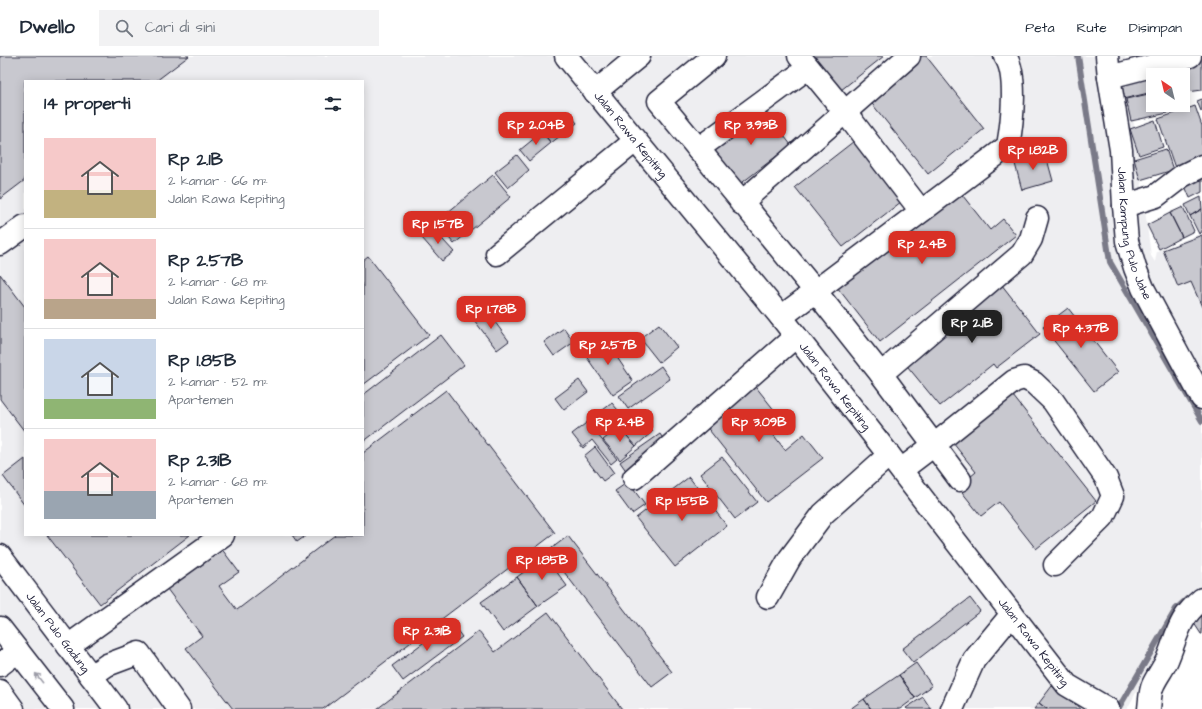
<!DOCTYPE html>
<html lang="id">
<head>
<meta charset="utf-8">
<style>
	body { margin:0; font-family:"Architects Daughter",sans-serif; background:#f2f2f3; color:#1f2937; height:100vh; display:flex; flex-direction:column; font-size:15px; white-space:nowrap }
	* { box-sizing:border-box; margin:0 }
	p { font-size:13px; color:#747a83 }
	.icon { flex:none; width:22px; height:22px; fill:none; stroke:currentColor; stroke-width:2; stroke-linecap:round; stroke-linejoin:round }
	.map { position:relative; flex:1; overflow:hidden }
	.sheet { position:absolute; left:24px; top:24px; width:340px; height:456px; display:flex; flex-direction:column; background:#fff; border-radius:0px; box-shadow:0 2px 10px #0003 }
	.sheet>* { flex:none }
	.needle { width:26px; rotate:325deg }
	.tools { position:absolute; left:1146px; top:12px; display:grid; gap:8px }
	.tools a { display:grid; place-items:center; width:44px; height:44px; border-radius:0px; background:#fff; box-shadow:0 2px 10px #0003; font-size:20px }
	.price { position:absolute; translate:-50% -34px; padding:0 9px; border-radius:8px; background:#d93025; color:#fff; font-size:13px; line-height:26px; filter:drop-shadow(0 1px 2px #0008) }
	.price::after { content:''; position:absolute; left:50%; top:24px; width:12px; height:9px; margin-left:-6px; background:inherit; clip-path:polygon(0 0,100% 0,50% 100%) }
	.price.selected { background:#222; color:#fff }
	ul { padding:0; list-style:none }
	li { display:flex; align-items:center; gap:12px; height:100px; padding:0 20px }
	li+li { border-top:1px solid #e0e1e3 }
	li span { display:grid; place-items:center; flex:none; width:112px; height:80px; border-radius:0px; color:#555 }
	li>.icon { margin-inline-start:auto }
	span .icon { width:48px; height:48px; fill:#fffc; stroke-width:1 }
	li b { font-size:17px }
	h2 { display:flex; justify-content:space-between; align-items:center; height:48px; padding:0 20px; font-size:17px }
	header { display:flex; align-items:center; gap:24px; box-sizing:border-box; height:56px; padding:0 20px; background:#fff; border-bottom:1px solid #e0e1e3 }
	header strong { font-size:19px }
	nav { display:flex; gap:22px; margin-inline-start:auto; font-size:14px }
	.search { width:280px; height:36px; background:#f2f2f3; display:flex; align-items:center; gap:10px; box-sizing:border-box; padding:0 14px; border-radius:0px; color:#747a83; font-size:15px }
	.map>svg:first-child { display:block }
</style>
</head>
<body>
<header>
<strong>Dwello</strong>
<div class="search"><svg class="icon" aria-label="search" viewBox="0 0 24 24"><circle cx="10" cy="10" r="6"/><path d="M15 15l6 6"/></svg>Cari di sini</div>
<nav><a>Peta</a><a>Rute</a><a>Disimpan</a></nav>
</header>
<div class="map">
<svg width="1202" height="653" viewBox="0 0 1202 653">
	<rect width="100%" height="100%" fill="#fff"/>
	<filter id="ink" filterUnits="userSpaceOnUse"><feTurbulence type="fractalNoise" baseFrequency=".025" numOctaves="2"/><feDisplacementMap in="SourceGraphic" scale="8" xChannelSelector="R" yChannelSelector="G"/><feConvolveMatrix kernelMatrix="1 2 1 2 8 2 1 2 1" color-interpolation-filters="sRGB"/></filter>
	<g filter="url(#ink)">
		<!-- built -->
		<path fill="#eeeef1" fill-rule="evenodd" d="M0,0H1125L1151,200L1155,206L1157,195L1202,177V530L1186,547L1127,653H0ZM25,25H363V479H25Z"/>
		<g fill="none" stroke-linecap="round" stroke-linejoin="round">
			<!-- stream -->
			<path stroke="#7a7a88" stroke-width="6" d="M1078,0L1110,206L1202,365
				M1118,653L1176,553L1187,543"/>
		</g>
		<!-- building -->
		<path fill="#c8c8cf" stroke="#22223b" d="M0,0H189L156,25H25V124L0,143Z
			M806,0H884L836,38Z
			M915,0H926L984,73L928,118L865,39Z
			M1202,0V34L1188,36L1181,6Z
			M1177,6L1179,19H1153V36L1123,43L1119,20Z
			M1153,37V49H1166L1168,57L1131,65L1126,43Z
			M1202,43V55H1201L1197,45Z
			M1195,50L1202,70V102L1175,112L1158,63Z
			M762,51L791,89L739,129L710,92Z
			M567,55L577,67L551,87L542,76Z
			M1155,64L1163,91L1139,99L1130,73Z
			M542,76L551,87L529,105L520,94Z
			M858,82L906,142L843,191L795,131Z
			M1166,93L1173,114L1140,124L1134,103Z
			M1045,96L1053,125L1022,134L1014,104Z
			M517,99L529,114L508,132L495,116Z
			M1202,114V136L1190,142L1182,123Z
			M493,119L511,141L454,188L436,166Z
			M959,135L990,174L1003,163L1016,179L880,286L837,231Z
			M1201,141L1202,153L1190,160L1185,149Z
			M1183,151L1194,175L1182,181L1170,157Z
			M1202,153V176L1199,178L1190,160Z
			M1170,157L1182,181L1159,193L1147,169Z
			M433,173L454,196L442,205L422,182Z
			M1202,179V251L1191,226L1178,231L1163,194Z
			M368,200L429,279L363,329V204Z
			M0,218L25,251V376L0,343Z
			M998,224L1040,278L996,312L993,308L940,350L903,305Z
			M1068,252L1118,316L1094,335L1043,271Z
			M486,254L509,285L497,294L474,264Z
			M659,268L677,291L659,306L640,282Z
			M564,272L574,286L554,300L544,286Z
			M441,279L464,309L363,386V339Z
			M604,282L633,325L613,339L583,296Z
			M661,310L670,323L628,353L619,340Z
			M579,324L588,336L564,354L555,342Z
			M752,326L775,355L763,365L785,394L804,378L823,402L766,446L702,365Z
			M446,334L555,477L323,653H233L186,592L202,580L167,533L221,492L239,516L219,530L237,554L335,479H363V397Z
			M1013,340L1096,445L1036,493L999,446L981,460L958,431L976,416L953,387Z
			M612,347L623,360L598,379L617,403L611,408L592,384L583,392L572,378Z
			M637,356L653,375L636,390L619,371Z
			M619,371L636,390L620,404L603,384Z
			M660,378L666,387L627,416L620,406Z
			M595,391L614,417L603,425L584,400Z
			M722,401L757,446L735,463L700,418Z
			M25,403V450L3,420Z
			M689,421L727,470L675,511L636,462Z
			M628,426L645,449L632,458L615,435Z
			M47,479H190L100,548Z
			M292,479H307L297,486Z
			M568,480L672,616L652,631L548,495Z
			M545,500L567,530L538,550L517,521Z
			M517,521L538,550L503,576L481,546Z
			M970,542L980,555L913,607L902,593Z
			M1202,549V578H1201L1188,558Z
			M548,556L622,653H377L479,575L495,596Z
			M451,566L462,581L403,625L392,610Z
			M916,607L932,630L915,642L899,619Z
			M899,619L915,642L900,653H871L864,643Z
			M1052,630L1081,653H1047L1039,647Z
			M923,641L931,653H907L906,652Z
			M864,643L871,653H850Z
			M1039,647L1047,653H1034Z"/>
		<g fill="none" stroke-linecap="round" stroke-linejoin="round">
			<defs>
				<g id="minor">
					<path id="s1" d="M566,0L781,261L889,399L1067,629L1108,653"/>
					<path d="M714,0L659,45L816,236L881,318L934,389L1014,325L1024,322L1034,327L1053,345L1106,422L1113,440L1103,461L1055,509"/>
					<path d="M799,0L845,56L921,155"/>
					<path id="s2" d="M1107,0L1109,21L1121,94L1124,150L1127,185L1135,212L1143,232L1202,342"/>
					<path d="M1109,21L1190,0"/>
					<path d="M595,36L639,0"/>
					<path d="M698,93L808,12"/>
					<path d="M741,147L909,0"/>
					<path d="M1124,150L1156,140L1182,120L1202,110"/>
					<path d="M0,188L25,170"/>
					<path d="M497,198L635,85"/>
					<path d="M781,261L1008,90C1012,68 1018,18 1005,0"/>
					<path d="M881,318L1022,198L1031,183L1037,162"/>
					<path d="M901,414L934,389L960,424"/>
					<path d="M634,422L796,280"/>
					<path id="s3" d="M0,500L116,653"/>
					<path d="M768,541L790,502L823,458L889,399"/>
					<path d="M0,572L63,653"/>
					<path d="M68,590L223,479"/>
					<path d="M0,609L18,595"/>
					<path d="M91,620L107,609L139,597L179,653"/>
					<path d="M0,635L13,653"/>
					<path d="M952,653L974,604L1012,558"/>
					<path d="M1149,653C1150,645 1150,635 1153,629C1157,620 1163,613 1167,604C1178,578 1178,563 1202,543"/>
				</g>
			</defs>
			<!-- minor casing -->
			<use href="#minor" stroke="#22223b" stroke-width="25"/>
			<!-- minor -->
			<use href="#minor" stroke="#fff" stroke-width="22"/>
		</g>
		<!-- one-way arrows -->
		<defs><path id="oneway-shaft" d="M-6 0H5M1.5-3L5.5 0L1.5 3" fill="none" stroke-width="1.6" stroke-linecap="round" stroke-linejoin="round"/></defs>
		<use stroke="#9c9ca7" href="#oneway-shaft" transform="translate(39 622) rotate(-128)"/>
	</g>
	<g text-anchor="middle" stroke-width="3" stroke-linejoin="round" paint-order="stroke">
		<!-- street labels -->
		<g font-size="12" fill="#22223b" stroke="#fff">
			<text dy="4" stroke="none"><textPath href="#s1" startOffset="102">Jalan Rawa Kepiting</textPath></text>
			<text dy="4" stroke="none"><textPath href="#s2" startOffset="180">Jalan Kampung Pulo Jahe</textPath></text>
			<text dy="4" stroke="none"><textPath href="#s1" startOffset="426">Jalan Rawa Kepiting</textPath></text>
			<text dy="4" stroke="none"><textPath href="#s3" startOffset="96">Jalan Pulo Gadung</textPath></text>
			<text dy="4" stroke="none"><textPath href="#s1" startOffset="750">Jalan Rawa Kepiting</textPath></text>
		</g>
	</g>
</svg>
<div class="tools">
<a><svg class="needle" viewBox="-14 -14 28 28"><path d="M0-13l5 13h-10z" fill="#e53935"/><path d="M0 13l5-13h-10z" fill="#747a83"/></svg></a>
</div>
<b class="price" style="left:536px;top:90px">Rp 2.04B</b>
<b class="price" style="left:751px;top:90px">Rp 3.93B</b>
<b class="price" style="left:1033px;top:115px">Rp 1.82B</b>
<b class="price" style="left:438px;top:189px">Rp 1.57B</b>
<b class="price" style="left:922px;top:209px">Rp 2.4B</b>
<b class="price" style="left:491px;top:274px">Rp 1.78B</b>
<b class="price selected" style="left:972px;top:288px">Rp 2.1B</b>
<b class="price" style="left:1081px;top:293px">Rp 4.37B</b>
<b class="price" style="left:608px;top:310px">Rp 2.57B</b>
<b class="price" style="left:620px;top:387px">Rp 2.4B</b>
<b class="price" style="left:759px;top:387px">Rp 3.09B</b>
<b class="price" style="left:682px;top:466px">Rp 1.55B</b>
<b class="price" style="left:542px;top:525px">Rp 1.85B</b>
<b class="price" style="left:427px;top:596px">Rp 2.31B</b>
<section class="sheet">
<h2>14 properti<svg class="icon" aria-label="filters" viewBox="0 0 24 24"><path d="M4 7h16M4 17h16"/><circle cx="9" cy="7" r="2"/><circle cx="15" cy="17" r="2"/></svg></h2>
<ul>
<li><span style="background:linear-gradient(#f6c9c9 65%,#c2b280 0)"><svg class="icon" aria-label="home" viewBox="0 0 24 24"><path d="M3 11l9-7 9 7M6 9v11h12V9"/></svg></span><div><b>Rp 2.1B</b><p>2 kamar · 66 m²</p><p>Jalan Rawa Kepiting</p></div></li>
<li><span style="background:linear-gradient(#f6c9c9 75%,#b9a48a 0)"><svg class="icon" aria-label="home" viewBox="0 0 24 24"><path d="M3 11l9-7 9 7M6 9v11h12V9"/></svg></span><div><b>Rp 2.57B</b><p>2 kamar · 68 m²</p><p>Jalan Rawa Kepiting</p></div></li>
<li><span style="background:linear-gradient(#c9d6e8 75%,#8fb573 0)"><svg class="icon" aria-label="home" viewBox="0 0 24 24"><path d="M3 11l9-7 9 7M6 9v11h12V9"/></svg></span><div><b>Rp 1.85B</b><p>2 kamar · 52 m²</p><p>Apartemen</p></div></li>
<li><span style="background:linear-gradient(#f6c9c9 65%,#9aa5b1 0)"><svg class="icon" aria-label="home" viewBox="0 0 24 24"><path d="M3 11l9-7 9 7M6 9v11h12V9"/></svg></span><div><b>Rp 2.31B</b><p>2 kamar · 68 m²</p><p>Apartemen</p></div></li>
</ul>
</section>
</div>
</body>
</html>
